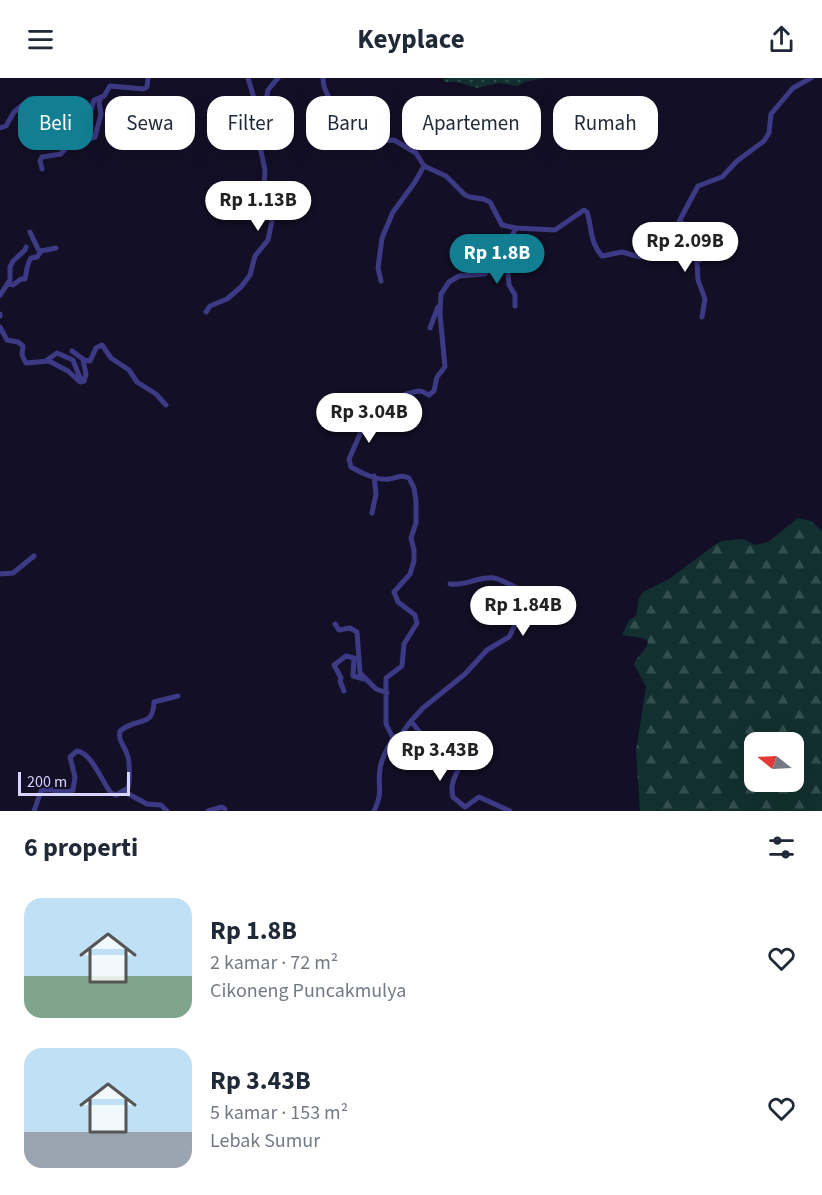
<!DOCTYPE html>
<html lang="id">
<head>
<meta charset="utf-8">
<style>
	body { margin:0; font-family:"Source Sans 3",sans-serif; background:#f6f6f7; color:#1f2937; height:100vh; display:flex; flex-direction:column; font-size:22px; white-space:nowrap }
	* { box-sizing:border-box; margin:0 }
	p { font-size:20px; color:#747a83 }
	.icon { flex:none; width:33px; height:33px; fill:none; stroke:currentColor; stroke-width:2; stroke-linecap:round; stroke-linejoin:round }
	.map { position:relative; height:733px; overflow:hidden }
	.details { display:flex; flex-direction:column; background:#fff; flex:1 }
	.details>* { flex:none }
	.banner { position:absolute; left:18px; top:18px; width:786px; height:54px; display:flex; gap:12px }
	.needle { width:39px; rotate:288deg }
	.controls { position:absolute; left:744px; top:654px; display:grid; gap:12px }
	.controls a { display:grid; place-items:center; width:60px; height:60px; border-radius:12px; background:#fff; box-shadow:0 6px 24px #0002; font-size:30px }
	.scale { position:absolute; left:18px; bottom:15px; width:112px; box-sizing:border-box; padding-left:6px; border:3px solid #d9d4ff; border-top:0; font-size:16px; line-height:21px; white-space:nowrap; color:#d9d4ff; -webkit-text-stroke:4px #130f26; paint-order:stroke }
	.price { position:absolute; translate:-50% -51px; padding:0 14px; border-radius:21px; background:#fff; color:#222; font-size:20px; line-height:39px; filter:drop-shadow(0 2px 3px #0008) }
	.price::after { content:''; position:absolute; left:50%; top:36px; width:18px; height:14px; margin-left:-9px; background:inherit; clip-path:polygon(0 0,100% 0,50% 100%) }
	.price.on { background:#117e91; color:#fff }
	ul { padding:0; list-style:none }
	li { display:flex; align-items:center; gap:18px; height:150px; padding:0 24px }
	li span { display:grid; place-items:center; flex:none; width:168px; height:120px; border-radius:18px; color:#555 }
	li>.icon { margin-inline-start:auto }
	span .icon { width:72px; height:72px; fill:#fffc; stroke-width:1 }
	li b { font-size:26px }
	h2 { display:flex; justify-content:space-between; align-items:center; height:72px; padding:0 24px; font-size:26px }
	.tag { padding:0 21px; border-radius:18px; background:#fff; box-shadow:0 6px 24px #0002; font-size:21px; line-height:54px }
	.tag.on { background:#117e91; color:#fff }
	header { display:flex; justify-content:space-between; align-items:center; height:78px; padding:0 24px; background:#fff; font-size:27px; font-weight:700 }
	.map>svg:first-child { display:block }
</style>
</head>
<body>
<header><svg class="icon" aria-label="menu" viewBox="0 0 24 24"><path d="M4 6h16M4 12h16M4 18h16"/></svg>Keyplace<svg class="icon" aria-label="share" viewBox="0 0 24 24"><path d="M12 15V3M7 8l5-5 5 5M5 13v7h14v-7"/></svg></header>
<div class="map">
<svg width="822" height="733" viewBox="0 0 822 733">
	<defs>
		<pattern id="grass-dots" width="8" height="8" patternUnits="userSpaceOnUse" patternTransform="scale(1.5)"><rect width="8" height="8" fill="#12302f"/><path d="M2 2h.1M6 6h.1" fill="none" stroke="#344d4e" stroke-width="1.8" stroke-linecap="round"/></pattern>
		<pattern id="forest-firs" width="22" height="20" patternUnits="userSpaceOnUse" patternTransform="scale(1.5)"><rect width="22" height="20" fill="#12302f"/><path d="M5 1l3.5 6h-7zM16 11l3.5 6h-7z" fill="#344d4e"/></pattern>
	</defs>
	<rect width="100%" height="100%" fill="#130f26"/>
	<!-- grass -->
	<path fill="url(#grass-dots)" d="M443,0H546L527,3L517,8L499,5L477,10L457,4H444Z"/>
	<!-- forest -->
	<path fill="url(#forest-firs)" fill-rule="evenodd" d="M798,440L811,443L822,453V733H640L636,673L646,609L634,586C638,576 647,573 648,563L642,560L622,557L629,542L636,538L639,520L643,514L669,501L716,466L722,463L743,461L755,467L768,464ZM754,664H794V704H754Z"/>
	<g fill="none" stroke-linecap="round" stroke-linejoin="round">
		<!-- minor -->
		<path stroke="#3d3a85" stroke-width="5" d="M248,0L254,20L253,32L248,46L250,50L256,52L261,48L268,12L278,0
			M323,0C323,13 334,32 348,34C354,34 358,33 363,34L376,49L381,63L394,62L416,75L424,88L446,98L465,117L470,119L483,121L490,124L502,147L516,150
			M0,50L6,48L14,34L30,21C42,26 43,31 48,41H65L70,48L82,47L91,32L94,22L104,18L110,8L144,11L147,9L148,0
			M42,91L40,83L42,79L61,76L68,67L95,59L101,36L99,25L101,19
			M679,144L694,150L692,162L701,181L697,184L698,202L705,221L702,239
			M41,173L56,170
			M496,180L508,195L509,207L515,217V228
			M381,203L378,190L382,160L393,134L415,104L424,88
			M8,205L13,207L21,201H25C27,193 26,188 31,180L37,179L41,173L38,171L30,154
			M0,217L10,202V189L13,183L25,172L26,169
			M206,234L210,228L227,221L241,209L250,197L255,178L268,162L272,143L263,123L265,92L259,64L261,48
			M0,236V238
			M0,249L7,262L18,264L23,268L22,277L26,285L49,283L68,293L80,304L84,303L86,296L83,282L90,283L96,270L102,267L111,280L129,292L137,304L156,316L166,327
			M430,250L438,229
			M72,273L83,281
			M47,282L57,275L73,282L80,300L84,303
			M372,435L376,416L374,398
			M0,496L13,495L34,478
			M335,546L339,552L350,550L357,554L360,595L376,611L387,615
			M344,613L340,603L341,600L334,587L346,578L354,580L353,598L364,601
			M411,643L423,630L465,596L487,572L509,559L515,547V533L520,521V515L517,510C510,507 501,501 494,500C478,498 468,508 450,506
			M393,660L386,646V600L402,588L404,566L417,545L415,537L398,524L394,514L410,496L414,483V472L411,460L416,445V423L414,410L409,400C400,396 398,400 389,401C378,403 361,395 351,389L349,381L369,336C376,327 408,314 420,313C422,313 427,316 429,317L434,313L437,299L445,289L440,236L441,216L449,204L459,198L485,196L508,166L516,150L555,152L584,132L587,134C592,150 590,165 602,178L622,174L640,179L652,174L674,153L698,108L722,99L737,83L764,63L769,55L771,36L793,10L811,0
			M123,713L147,726L161,727L167,733
			M34,733L41,713C52,708 63,718 73,712L75,699L70,679L77,673C92,675 102,704 111,715L116,717L128,710C130,704 130,682 127,676C124,667 118,663 120,653C138,638 153,651 154,624L178,618
			M208,733L222,729L225,731
			M374,733C384,712 377,710 380,691C381,680 388,670 393,660L399,659L411,643L421,656L445,664L460,665L467,671C463,689 448,700 453,719L465,729L479,719L510,733"/>
	</g>
</svg>
<div class="controls">
<a><svg class="needle" viewBox="-14 -14 28 28"><path d="M0-13l5 13h-10z" fill="#e53935"/><path d="M0 13l5-13h-10z" fill="#747a83"/></svg></a>
</div>
<div class="scale">200 m</div>
<b class="price" style="left:258px;top:154px">Rp 1.13B</b>
<b class="price" style="left:685px;top:195px">Rp 2.09B</b>
<b class="price on" style="left:497px;top:207px">Rp 1.8B</b>
<b class="price" style="left:369px;top:366px">Rp 3.04B</b>
<b class="price" style="left:523px;top:559px">Rp 1.84B</b>
<b class="price" style="left:440px;top:704px">Rp 3.43B</b>
<div class="banner">
<a class="tag on">Beli</a>
<a class="tag">Sewa</a>
<a class="tag">Filter</a>
<a class="tag">Baru</a>
<a class="tag">Apartemen</a>
<a class="tag">Rumah</a>
</div>
</div>
<section class="details">
<h2>6 properti<svg class="icon" aria-label="filters" viewBox="0 0 24 24"><path d="M4 7h16M4 17h16"/><circle cx="9" cy="7" r="2"/><circle cx="15" cy="17" r="2"/></svg></h2>
<ul>
<li><span style="background:linear-gradient(#bfe0f5 65%,#7fa58c 0)"><svg class="icon" aria-label="home" viewBox="0 0 24 24"><path d="M3 11l9-7 9 7M6 9v11h12V9"/></svg></span><div><b>Rp 1.8B</b><p>2 kamar · 72 m²</p><p>Cikoneng Puncakmulya</p></div><svg class="icon" aria-label="heart" viewBox="0 0 24 24"><path d="M12 20l-8-8c-3-5 5-10 8-4 3-6 11-1 8 4z"/></svg></li>
<li><span style="background:linear-gradient(#bfe0f5 70%,#9aa5b1 0)"><svg class="icon" aria-label="home" viewBox="0 0 24 24"><path d="M3 11l9-7 9 7M6 9v11h12V9"/></svg></span><div><b>Rp 3.43B</b><p>5 kamar · 153 m²</p><p>Lebak Sumur</p></div><svg class="icon" aria-label="heart" viewBox="0 0 24 24"><path d="M12 20l-8-8c-3-5 5-10 8-4 3-6 11-1 8 4z"/></svg></li>
</ul>
</section>
</body>
</html>
